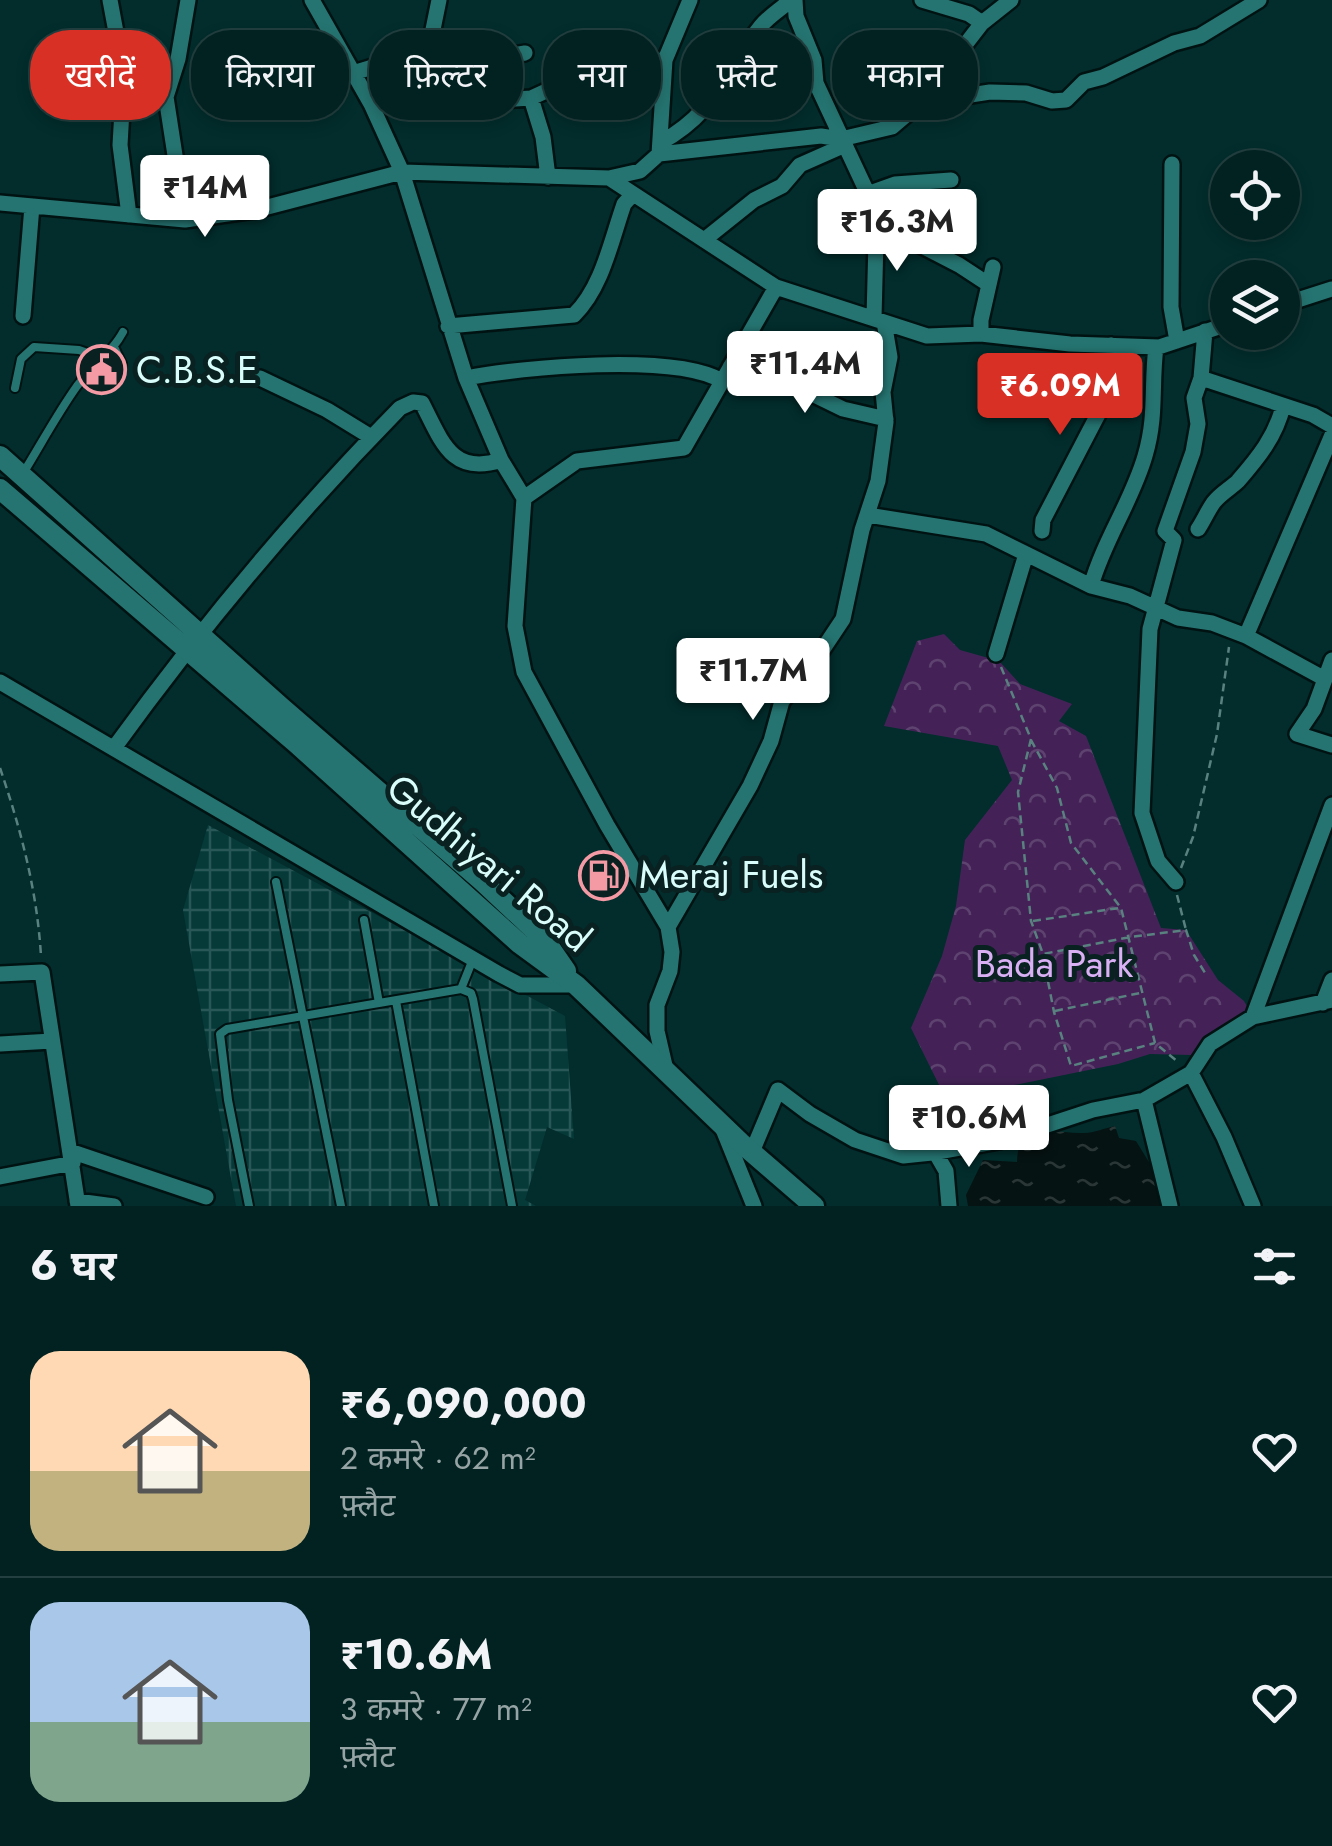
<!DOCTYPE html>
<html lang="hi">
<head>
<meta charset="utf-8">
<style>
	body { margin:0; font-family:Jost,"Noto Sans Devanagari",sans-serif; background:#102f2e; color:#f1f3f6; height:100vh; display:flex; flex-direction:column; font-size:38px; white-space:nowrap }
	* { box-sizing:border-box; margin:0 }
	p { font-size:32px; color:#96a4a5 }
	.icon { flex:none; width:55px; height:55px; fill:none; stroke:currentColor; stroke-width:2; stroke-linecap:round; stroke-linejoin:round }
	.map { position:relative; height:1206px; overflow:hidden }
	.sheet { display:flex; flex-direction:column; background:#022221; flex:1 }
	.sheet>* { flex:none }
	.top-card { position:absolute; left:30px; top:30px; width:1272px; height:90px; display:flex; gap:20px }
	.tools { position:absolute; left:1210px; top:150px; display:grid; gap:20px }
	.tools a { display:grid; place-items:center; width:90px; height:90px; border-radius:50%; background:#022221; box-shadow:0 5px 15px #0003,0 0 0 2px #233f3f; font-size:50px }
	.price { position:absolute; translate:-50% -85px; padding:0 22px; border-radius:10px; background:#fff; color:#222; font-size:32px; line-height:65px; filter:drop-shadow(0 2px 5px #0008) }
	.price::after { content:''; position:absolute; left:50%; top:60px; width:30px; height:22px; margin-left:-15px; background:inherit; clip-path:polygon(0 0,100% 0,50% 100%) }
	.price.active { background:#d93025; color:#fff }
	ul { padding:0; list-style:none }
	li { display:flex; align-items:center; gap:30px; height:250px; padding:0 30px }
	li+li { border-top:2px solid #233f3f }
	li span { display:grid; place-items:center; flex:none; width:280px; height:200px; border-radius:30px; color:#555 }
	li>.icon { margin-inline-start:auto }
	span .icon { width:120px; height:120px; fill:#fffc; stroke-width:1 }
	li b { font-size:42px }
	h2 { display:flex; justify-content:space-between; align-items:center; height:120px; padding:0 30px; font-size:42px }
	.chip { padding:0 35px; border-radius:40px; background:#022221; box-shadow:0 5px 15px #0003,0 0 0 2px #233f3f; font-size:35px; line-height:90px }
	.chip.active { background:#d93025; color:#fff }
	.map>svg:first-child { display:block }
</style>
</head>
<body>
<div class="map">
<svg width="1332" height="1206" viewBox="0 0 1332 1206">
	<defs>
		<pattern id="industrial-grid" width="8" height="8" patternUnits="userSpaceOnUse" patternTransform="scale(2.5)"><rect width="8" height="8" fill="#053a39"/><path d="M0 4h8M4 0v8" fill="none" stroke="#295757"/></pattern>
		<pattern id="park-crowns" width="20" height="18" patternUnits="userSpaceOnUse" patternTransform="scale(2.5)"><rect width="20" height="18" fill="#442257"/><path d="M2 6a3 3 0 1 1 6 0M12 15a3 3 0 1 1 6 0" fill="none" stroke="#5e4370"/></pattern>
		<pattern id="water-ripples" width="26" height="14" patternUnits="userSpaceOnUse" patternTransform="scale(2.5)"><rect width="26" height="14" fill="#051312"/><path d="M2 4q2-2 4 0t4 0M15 11q2-2 4 0t4 0" fill="none" stroke="#293635"/></pattern>
	</defs>
	<rect width="100%" height="100%" fill="#022d2c"/>
	<!-- industrial -->
	<path fill="url(#industrial-grid)" d="M208,825L565,1016L574,1139L547,1127L525,1200L536,1206H236L183,910Z"/>
	<!-- park -->
	<path fill="url(#park-crowns)" d="M944,634L960,650L999,661L1020,684L1072,704L1059,721L1086,736L1161,928L1186,930L1218,980L1244,1001L1253,1017L1206,1039L1192,1055L1150,1054L1118,1064L1000,1088H963L943,1093L911,1028L942,956L956,906L965,840L1012,780L998,746L884,726L917,641Z"/>
	<!-- water -->
	<path fill="url(#water-ripples)" d="M1115,1126L1119,1138L1136,1141L1152,1167L1165,1206H968L966,1195L983,1160L1017,1162C1018,1118 1056,1134 1084,1133C1094,1133 1105,1128 1115,1126Z"/>
	<g fill="none" stroke-linecap="round" stroke-linejoin="round">
		<defs>
			<path id="service" d="M115,349L122,364
				M15,388L21,359L34,347L79,350L102,358
				M22,475C40,446 57,414 77,386C92,366 112,353 123,332
				M276,882L341,1206
				M364,920L379,1003
				M461,989L471,993L473,999L512,1206
				M396,1001L434,1206
				M249,1206L228,1100L220,1034L227,1029L461,989L473,959"/>
			<path id="minor" d="M110,0L124,75L120,145L129,215
				M312,0L371,104L402,172L466,378L501,460L524,498L515,626L524,672L607,825L668,927L672,952L670,971L657,1005V1031L666,1070
				M795,0L796,16L814,60L816,83L874,207L891,230L959,265L988,284
				M922,0L969,14L982,23
				M427,59L439,0
				M353,73L389,62L502,57L525,53
				M531,98L609,62L665,60
				M371,104L387,99L471,102L531,98L543,137L548,177
				M912,110L938,100L990,92L1026,93L1052,101L1066,100L1084,82L1103,77L1174,43L1200,36L1259,0
				M660,143C718,111 723,73 761,26C769,16 781,9 791,0
				M659,154L821,136L841,139L892,127L912,110L920,94L938,80L982,23L1011,0
				M1172,164L1171,307L1177,341
				M609,178L640,171L659,154L665,60L690,0
				M867,194L895,184L951,180
				M0,203L185,220L256,210L402,172L609,178L776,287L927,336L981,334L1070,344L1159,347L1228,324
				M185,220L166,97L178,59L188,0
				M704,240L754,200L782,186L800,165L843,146
				M1282,305L1332,289
				M23,316L32,206
				M874,318L876,240L881,218
				M448,326L574,315C602,288 611,241 624,204L633,194
				M981,334V320L993,267
				M730,367L798,387L843,409L886,419
				M260,378L327,410L371,437
				M466,378C522,367 675,353 722,381
				M1201,378L1313,415L1332,426
				M524,498L577,461L684,448L776,287
				M868,515L986,534L1091,586L1130,596L1178,618L1212,623L1246,636L1325,679
				M1198,529C1204,520 1208,510 1214,502C1221,493 1231,488 1238,481C1258,458 1276,436 1283,406
				M1042,531L1043,520L1105,401L1111,345
				M1091,586C1104,540 1132,501 1145,456C1157,416 1151,385 1156,347
				M1246,636L1332,435
				M996,654L1026,554
				M1332,660L1314,709L1297,734L1332,745
				M0,682L499,974L520,985H574
				M114,748C201,628 296,514 400,408L413,402L422,403C442,442 452,476 501,460
				M1176,882L1158,861L1142,813L1150,629L1174,540L1165,531L1193,452L1198,424L1194,398L1201,378L1205,331
				M668,927L750,786L771,741L782,701L807,673L843,619L862,530L878,481L886,422L883,392L890,357L884,322
				M0,974L42,972L78,1206
				M1323,1003L1332,980
				M1253,1017L1332,805
				M0,1044L52,1041
				M1191,1073L1224,1137L1253,1206
				M1144,1100L1170,1206
				M722,1127L754,1206
				M70,1151L206,1197
				M752,1152L778,1090L810,1114L855,1140L903,1156L932,1153L999,1141L1093,1110L1144,1100L1191,1073L1210,1044L1253,1017L1332,1000
				M935,1152L946,1171L949,1206
				M0,1177L73,1163
				M77,1201L114,1206"/>
			<path id="tertiary" d="M0,456L281,707L482,881L544,939L566,971
				M0,489L297,744L520,944L576,985L741,1143L814,1206"/>
		</defs>
		<!-- service casing -->
		<use href="#service" stroke="#001312" stroke-width="12"/>
		<!-- minor casing -->
		<use href="#minor" stroke="#001312" stroke-width="20"/>
		<!-- tertiary casing -->
		<use href="#tertiary" stroke="#001312" stroke-width="25"/>
		<!-- path -->
		<path stroke="#59817f" stroke-width="2.5" stroke-dasharray="8 5" stroke-linecap="butt" d="M1001,667L1031,739L1018,792L1031,921L1043,954L1130,937L1186,930L1194,955L1207,976
			M1031,740L1057,788L1071,843L1121,908L1155,1043L1178,1062
			M0,768C21,830 37,890 41,956
			M1181,868L1193,837L1217,734L1229,647
			M1177,895L1186,930
			M1033,921L1119,908
			M1043,956L1054,1012L1071,1066L1155,1043
			M1055,1011L1140,993"/>
		<!-- service -->
		<use href="#service" stroke="#257471" stroke-width="8"/>
		<!-- minor -->
		<use href="#minor" stroke="#257471" stroke-width="15"/>
		<!-- tertiary -->
		<use href="#tertiary" stroke="#257471" stroke-width="20"/>
	</g>
	<!-- icons -->
	<defs>
		<symbol id="civic-ring" viewBox="-11 -11 22 22"><circle r="9.5" fill="#092120" stroke="#f49aa5" stroke-width="1.5"/><path d="M-.6-6.5H3V-4.5H.6V-3L4-1V1h2V6H-6V1h2V-1L-.6-3ZM-1.2 2.5V6h2.4V2.5Z" fill="#f49aa5"/></symbol>
		<symbol id="fuel-ring" viewBox="-11 -11 22 22"><circle r="9.5" fill="#092120" stroke="#f49aa5" stroke-width="1.5"/><path d="M-5.5-6h7V0h2V4h1.3V-2.5L3-4.5l.8-.8L6-3V5H2.5V1h-1V6h-7ZM-4.2-4.7v3.2H.2V-4.7Z" fill="#f49aa5"/></symbol>
	</defs>
	<g fill-rule="evenodd">
		<use href="#civic-ring" x="74" y="342" width="55" height="55"/>
		<use href="#fuel-ring" x="576" y="848" width="55" height="55"/>
	</g>
	<g text-anchor="middle" stroke-width="10" stroke-linejoin="round" paint-order="stroke">
		<!-- poi labels -->
		<g font-size="38" fill="#d9fdfa" stroke="#092120" text-anchor="start">
			<text x="136" y="383">C.B.S.E</text>
			<text x="639" y="888">Meraj Fuels</text>
		</g>
		<!-- street labels -->
		<g font-size="38" fill="#d9fdfa" stroke="#092120">
			<text transform="translate(489 863) rotate(40)" y="13">Gudhiyari Road</text>
		</g>
		<!-- park labels -->
		<g font-size="38" fill="#dab0f5" stroke="#092120">
			<text x="1054" y="977">Bada Park</text>
		</g>
	</g>
</svg>
<div class="tools">
<a><svg class="icon" aria-label="locate" viewBox="0 0 24 24"><circle cx="12" cy="12" r="6"/><path d="M12 2v4M12 18v4M2 12h4M18 12h4"/></svg></a>
<a><svg class="icon" aria-label="layers" viewBox="0 0 24 24"><path d="M12 4l9 5-9 5-9-5zM3 14l9 5 9-5"/></svg></a>
</div>
<b class="price" style="left:205px;top:240px">₹14M</b>
<b class="price" style="left:897px;top:274px">₹16.3M</b>
<b class="price" style="left:805px;top:416px">₹11.4M</b>
<b class="price active" style="left:1060px;top:438px">₹6.09M</b>
<b class="price" style="left:753px;top:723px">₹11.7M</b>
<b class="price" style="left:969px;top:1170px">₹10.6M</b>
<div class="top-card">
<a class="chip active">खरीदें</a>
<a class="chip">किराया</a>
<a class="chip">फ़िल्टर</a>
<a class="chip">नया</a>
<a class="chip">फ़्लैट</a>
<a class="chip">मकान</a>
</div>
</div>
<section class="sheet">
<h2>6 घर<svg class="icon" aria-label="filters" viewBox="0 0 24 24"><path d="M4 7h16M4 17h16"/><circle cx="9" cy="7" r="2"/><circle cx="15" cy="17" r="2"/></svg></h2>
<ul>
<li><span style="background:linear-gradient(#ffd9b3 60%,#c2b280 0)"><svg class="icon" aria-label="home" viewBox="0 0 24 24"><path d="M3 11l9-7 9 7M6 9v11h12V9"/></svg></span><div><b>₹6,090,000</b><p>2 कमरे · 62 m²</p><p>फ़्लैट</p></div><svg class="icon" aria-label="heart" viewBox="0 0 24 24"><path d="M12 20l-8-8c-3-5 5-10 8-4 3-6 11-1 8 4z"/></svg></li>
<li><span style="background:linear-gradient(#a9c7e8 60%,#7fa58c 0)"><svg class="icon" aria-label="home" viewBox="0 0 24 24"><path d="M3 11l9-7 9 7M6 9v11h12V9"/></svg></span><div><b>₹10.6M</b><p>3 कमरे · 77 m²</p><p>फ़्लैट</p></div><svg class="icon" aria-label="heart" viewBox="0 0 24 24"><path d="M12 20l-8-8c-3-5 5-10 8-4 3-6 11-1 8 4z"/></svg></li>
</ul>
</section>
</body>
</html>
